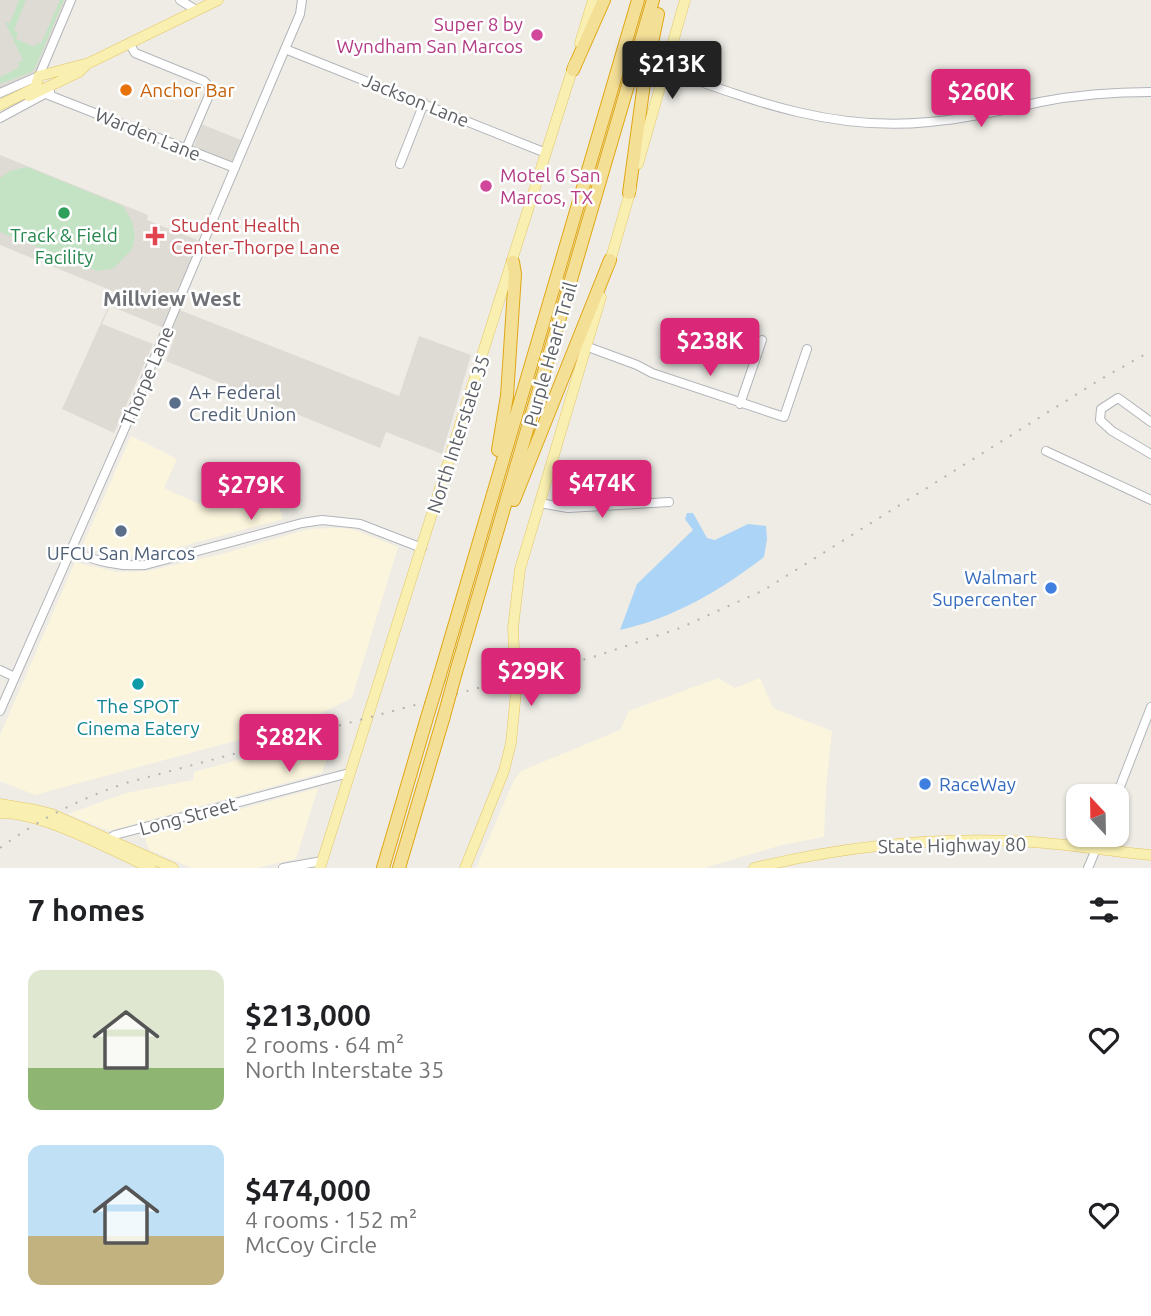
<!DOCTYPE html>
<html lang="en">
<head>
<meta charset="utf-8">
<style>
	body { margin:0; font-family:Ubuntu,sans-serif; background:#f6f6f6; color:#202124; height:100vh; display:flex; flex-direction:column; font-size:26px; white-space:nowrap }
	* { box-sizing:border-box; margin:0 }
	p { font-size:23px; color:#757577 }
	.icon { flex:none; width:38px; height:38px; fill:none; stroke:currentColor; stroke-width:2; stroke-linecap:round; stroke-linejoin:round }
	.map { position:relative; height:868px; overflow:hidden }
	.sheet { display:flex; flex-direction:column; background:#fff; flex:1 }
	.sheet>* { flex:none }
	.needle { width:46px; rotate:338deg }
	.fabs { position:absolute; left:1066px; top:784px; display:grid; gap:14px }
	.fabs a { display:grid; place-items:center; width:63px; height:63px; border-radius:14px; background:#fff; box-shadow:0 2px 5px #0004; font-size:35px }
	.price { position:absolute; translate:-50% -60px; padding:0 16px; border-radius:7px; background:#db2777; color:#fff; font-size:23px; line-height:46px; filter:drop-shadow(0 2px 4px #0008) }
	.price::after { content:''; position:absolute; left:50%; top:42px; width:21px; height:16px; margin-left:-10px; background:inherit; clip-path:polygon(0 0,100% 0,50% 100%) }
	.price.current { background:#222; color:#fff }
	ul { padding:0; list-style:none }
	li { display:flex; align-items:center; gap:21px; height:175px; padding:0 28px }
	li span { display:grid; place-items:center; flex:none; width:196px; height:140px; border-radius:14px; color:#555 }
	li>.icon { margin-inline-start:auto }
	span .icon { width:84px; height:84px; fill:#fffc; stroke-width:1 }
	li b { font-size:30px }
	h2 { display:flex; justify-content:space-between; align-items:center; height:84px; padding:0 28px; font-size:30px }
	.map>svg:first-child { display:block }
</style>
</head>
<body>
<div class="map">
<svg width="1151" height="868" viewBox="0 0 1151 868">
	<rect width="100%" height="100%" fill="#eeece5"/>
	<!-- commercial -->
	<path fill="#fbf5dd" d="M131,436L177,459L164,488L208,508L280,487L277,498L283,519L146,556L111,555L84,547V542Z
		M337,528L352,529L398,547L352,698L301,723L35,795L0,781V735L75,562L117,572L148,571L222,554L309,529Z
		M718,678L735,688L760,678L773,708L832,731L826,788L824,837L782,845L704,868H476L514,780L521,771L620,730L629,711Z
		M329,740L332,743L322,773L109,831L68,814L126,793L193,780L194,772L266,752L269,757Z
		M318,788L296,859L256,868H192L149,850L144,835Z"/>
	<!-- education -->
	<path fill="#dedbd4" d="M0,0H67L35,74L0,88Z
		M201,124L241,140L232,162L194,147Z
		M0,155L148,215L147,220L200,241L172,307L399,396L419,336L471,355L442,454L386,432L380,448L166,361L176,333L110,306L102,324L153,344L114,433L62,409L115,292L0,245Z"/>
	<!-- green -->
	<path fill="#c4e3c5" d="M19,0H26L14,30L18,32L16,39L35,47L37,43L41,44L60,0H64L35,68L32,72L0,84V77L20,67L18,63L23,60L5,22L10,23Z
		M27,167L123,206L132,221L135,236L132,249L114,268L97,271L0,232V178L10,171Z"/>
	<!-- water -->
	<path fill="#acd4f7" d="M687,513H693L707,538L715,540L748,524L766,526L767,539L764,557C721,590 674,618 620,630L637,584L693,530L685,519Z"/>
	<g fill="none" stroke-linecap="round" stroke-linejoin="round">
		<defs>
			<path id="minor" d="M180,0L196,10
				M129,43L135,53L204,81L209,86L210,93L186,149
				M285,49L546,153
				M665,69C753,101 834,132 929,122C966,119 1003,110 1040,102C1076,95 1113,92 1151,92
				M0,93L39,76L71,0
				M46,94L235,168
				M0,118L50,91
				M400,164L424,103
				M588,347L637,365L652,373L784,417L807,349
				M740,404L762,340
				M1151,422L1118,398L1101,409L1100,420L1112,431L1151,454
				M1046,451L1151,500
				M539,503L568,508L669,502
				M70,550C95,561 117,567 145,565L302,523L322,520L360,524L422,548
				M0,670L15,677
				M0,711L124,430L285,49L300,14L302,0
				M1116,797L1151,707
				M108,839L115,835L349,773
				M283,868L322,861
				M1088,868L1102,835"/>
			<path id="major" d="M580,43L593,0
				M29,96L79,72L86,65
				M0,105L35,88L39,76L89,63L218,0
				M638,164L685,0
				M609,265L631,189
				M0,804L36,810L52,814L173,868
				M0,813C42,812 111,850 151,868
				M320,868L574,64
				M465,868L504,771L511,743L516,692L513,628L520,569L601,297
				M754,868C849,845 948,835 1045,843C1080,846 1116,852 1151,855"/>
			<path id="highway" d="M573,70L604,0
				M629,193L645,76L658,14
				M498,450L507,396L515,274L513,262
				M514,500L610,260
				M456,672L653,0
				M439,678L638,0
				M383,868L426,721
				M399,868L444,716"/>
		</defs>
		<!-- minor casing -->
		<use href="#minor" stroke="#b2b5b9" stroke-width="10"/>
		<!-- major casing -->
		<use href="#major" stroke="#e5c667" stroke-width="11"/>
		<!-- highway casing -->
		<use href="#highway" stroke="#dfa714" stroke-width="14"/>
		<!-- minor -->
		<use href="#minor" stroke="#fff" stroke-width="8"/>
		<!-- major -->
		<use href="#major" stroke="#f8efb0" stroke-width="10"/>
		<!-- highway -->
		<use href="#highway" stroke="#f4df97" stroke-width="12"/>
		<!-- rail -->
		<path stroke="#b3b4b4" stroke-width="2" stroke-dasharray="2 9" stroke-linecap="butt" d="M0,848C39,819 80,799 126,783L593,657L680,628L764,590L1101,379L1151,351"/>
		<defs>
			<path id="highway-bridge" d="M444,716L456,672
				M426,721L439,678"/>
		</defs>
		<!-- highway-bridge casing -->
		<use href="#highway-bridge" stroke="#dfa714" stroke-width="14" stroke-linecap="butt"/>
		<!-- highway-bridge -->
		<use href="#highway-bridge" stroke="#f4df97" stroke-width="12"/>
	</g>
	<!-- markers -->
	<g fill="#d1479c" stroke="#fff" stroke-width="2.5">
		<circle cx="537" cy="35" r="7"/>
		<circle cx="486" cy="186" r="7"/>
	</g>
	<circle fill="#e8710a" stroke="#fff" stroke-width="2.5" cx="126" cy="90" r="7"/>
	<circle fill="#2e9e5b" stroke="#fff" stroke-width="2.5" cx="64" cy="213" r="7"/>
	<path fill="#e0444e" stroke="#fff" stroke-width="2.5" d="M151.5 225.5h7v7h7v7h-7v7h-7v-7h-7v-7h7z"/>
	<g fill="#5c6f8a" stroke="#fff" stroke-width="2.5">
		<circle cx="175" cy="403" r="7"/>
		<circle cx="121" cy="531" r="7"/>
	</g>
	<g fill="#3f7fe0" stroke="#fff" stroke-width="2.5">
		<circle cx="1051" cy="588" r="7"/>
		<circle cx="925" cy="784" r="7"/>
	</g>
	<circle fill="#0f9aa8" stroke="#fff" stroke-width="2.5" cx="138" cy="684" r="7"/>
	<g text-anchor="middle" stroke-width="5" stroke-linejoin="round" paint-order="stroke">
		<!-- hotel labels -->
		<g font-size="19" fill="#b23c85" stroke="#fff" text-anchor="end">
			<text x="523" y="31">Super 8 by<tspan x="523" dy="22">Wyndham San Marcos</tspan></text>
			<text x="500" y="182" text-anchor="start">Motel 6 San<tspan x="500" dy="22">Marcos, TX</tspan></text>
		</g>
		<!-- food labels -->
		<g font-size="19" fill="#c56008" stroke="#fff" text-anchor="start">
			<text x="140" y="97">Anchor Bar</text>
		</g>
		<!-- street labels -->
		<g font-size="19" fill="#5d6064" stroke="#fff">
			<text transform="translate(416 100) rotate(22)" y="7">Jackson Lane</text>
			<text transform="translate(148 134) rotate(22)" y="7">Warden Lane</text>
			<text transform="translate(550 354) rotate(-74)" y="7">Purple Heart Trail</text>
			<text transform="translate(147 376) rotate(-67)" y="7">Thorpe Lane</text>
			<text transform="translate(458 434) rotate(-72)" y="7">North Interstate 35</text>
			<text transform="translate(188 816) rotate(-15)" y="7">Long Street</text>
			<text transform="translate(952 845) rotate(-1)" y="7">State Highway 80</text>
		</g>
		<!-- health labels -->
		<g font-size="19" fill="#be3a42" stroke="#fff" text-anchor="start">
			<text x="171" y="232">Student Health<tspan x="171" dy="22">Center-Thorpe Lane</tspan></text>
		</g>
		<!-- leisure labels -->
		<g font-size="19" fill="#27864d" stroke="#fff">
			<text x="64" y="242">Track &amp; Field<tspan x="64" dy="22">Facility</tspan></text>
		</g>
		<!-- service labels -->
		<g font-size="19" fill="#4e5e75" stroke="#fff" text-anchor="start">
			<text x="189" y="399">A+ Federal<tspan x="189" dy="22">Credit Union</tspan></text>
			<text x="121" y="560" text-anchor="middle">UFCU San Marcos</text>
		</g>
		<!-- shop labels -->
		<g font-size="19" fill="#366cbe" stroke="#fff" text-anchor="end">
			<text x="1037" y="584">Walmart<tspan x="1037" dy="22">Supercenter</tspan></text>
			<text x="939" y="791" text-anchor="start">RaceWay</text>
		</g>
		<!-- culture labels -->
		<g font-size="19" fill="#0d838f" stroke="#fff">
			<text x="138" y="713">The SPOT<tspan x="138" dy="22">Cinema Eatery</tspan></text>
		</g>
		<!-- neighbourhood labels -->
		<g font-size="21" font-weight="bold" fill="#6e7276" stroke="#fff">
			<text x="172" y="306">Millview West</text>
		</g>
	</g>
</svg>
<div class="fabs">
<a><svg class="needle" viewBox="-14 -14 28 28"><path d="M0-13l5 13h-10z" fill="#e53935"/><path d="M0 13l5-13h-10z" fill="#757577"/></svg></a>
</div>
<b class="price current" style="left:672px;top:101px">$213K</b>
<b class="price" style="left:981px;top:129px">$260K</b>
<b class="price" style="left:710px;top:378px">$238K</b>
<b class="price" style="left:602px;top:520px">$474K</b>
<b class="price" style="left:251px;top:522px">$279K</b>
<b class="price" style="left:531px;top:708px">$299K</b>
<b class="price" style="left:289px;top:774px">$282K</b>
</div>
<section class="sheet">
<h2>7 homes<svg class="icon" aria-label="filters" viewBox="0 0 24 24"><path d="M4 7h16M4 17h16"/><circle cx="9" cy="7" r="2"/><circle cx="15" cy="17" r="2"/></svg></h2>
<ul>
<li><span style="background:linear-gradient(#dfe7d0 70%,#8fb573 0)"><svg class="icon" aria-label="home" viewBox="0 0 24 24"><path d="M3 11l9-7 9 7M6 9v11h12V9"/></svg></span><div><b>$213,000</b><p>2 rooms · 64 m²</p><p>North Interstate 35</p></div><svg class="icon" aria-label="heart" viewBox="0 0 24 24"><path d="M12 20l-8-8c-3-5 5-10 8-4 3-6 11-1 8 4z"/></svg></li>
<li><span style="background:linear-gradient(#bfe0f5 65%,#c2b280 0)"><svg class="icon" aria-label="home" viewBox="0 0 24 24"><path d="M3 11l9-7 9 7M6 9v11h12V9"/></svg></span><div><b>$474,000</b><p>4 rooms · 152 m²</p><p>McCoy Circle</p></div><svg class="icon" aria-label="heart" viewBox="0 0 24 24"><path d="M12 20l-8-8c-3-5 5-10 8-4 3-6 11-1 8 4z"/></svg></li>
</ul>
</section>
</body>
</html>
